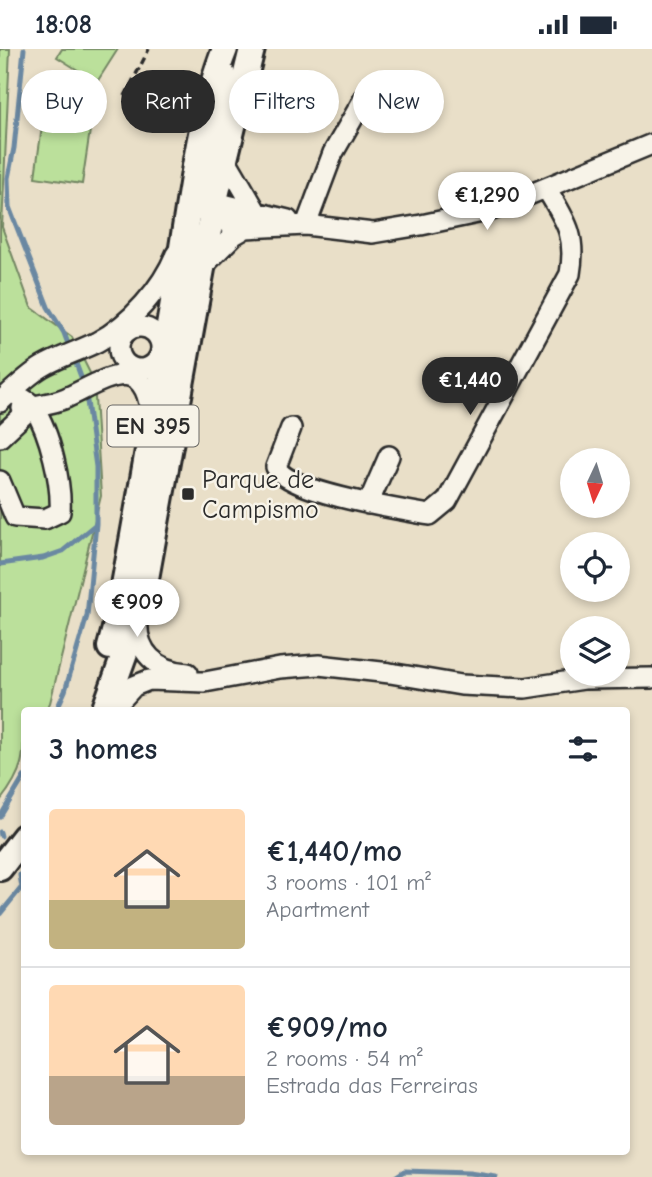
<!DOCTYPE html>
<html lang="en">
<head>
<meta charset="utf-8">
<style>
	body { margin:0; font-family:"Comic Neue",sans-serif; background:#f6f6f7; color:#1f2937; height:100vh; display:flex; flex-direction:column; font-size:26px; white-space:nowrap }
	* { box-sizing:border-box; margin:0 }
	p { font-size:23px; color:#747a83 }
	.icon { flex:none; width:38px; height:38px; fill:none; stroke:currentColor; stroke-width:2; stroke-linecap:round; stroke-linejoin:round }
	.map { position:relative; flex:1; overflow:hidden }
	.panel { position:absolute; left:21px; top:658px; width:609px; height:448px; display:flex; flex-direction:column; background:#fff; border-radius:7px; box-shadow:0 4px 10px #0003 }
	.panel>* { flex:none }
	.hud { position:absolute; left:21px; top:21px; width:611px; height:63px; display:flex; gap:14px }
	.needle { width:46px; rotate:184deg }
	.buttons { position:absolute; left:560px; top:399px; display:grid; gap:14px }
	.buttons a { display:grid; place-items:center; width:70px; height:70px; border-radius:50%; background:#fff; box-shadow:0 4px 10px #0003; font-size:35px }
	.price { position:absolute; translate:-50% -60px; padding:0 16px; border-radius:24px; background:#fff; color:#222; font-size:23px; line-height:46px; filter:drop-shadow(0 2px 4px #0008) }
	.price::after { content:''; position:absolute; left:50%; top:42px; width:21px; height:16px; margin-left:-10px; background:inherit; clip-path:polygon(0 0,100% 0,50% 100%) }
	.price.active { background:#2b2b2b; color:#fff }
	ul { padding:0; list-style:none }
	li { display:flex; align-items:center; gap:21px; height:175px; padding:0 28px }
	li+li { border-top:2px solid #e0e1e3 }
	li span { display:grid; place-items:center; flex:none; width:196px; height:140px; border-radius:7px; color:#555 }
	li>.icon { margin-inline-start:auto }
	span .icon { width:84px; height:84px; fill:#fffc; stroke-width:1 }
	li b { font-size:30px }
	h2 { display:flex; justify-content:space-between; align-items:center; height:84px; padding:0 28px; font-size:30px }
	.tag { padding:0 24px; border-radius:32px; background:#fff; box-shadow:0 4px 10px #0003; font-size:24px; line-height:63px }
	.tag.active { background:#2b2b2b; color:#fff }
	.status { display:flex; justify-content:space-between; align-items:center; height:49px; padding:0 35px; background:#fff; direction:ltr }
	.status svg { height:19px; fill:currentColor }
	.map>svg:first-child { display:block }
</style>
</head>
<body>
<div class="status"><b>18:08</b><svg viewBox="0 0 49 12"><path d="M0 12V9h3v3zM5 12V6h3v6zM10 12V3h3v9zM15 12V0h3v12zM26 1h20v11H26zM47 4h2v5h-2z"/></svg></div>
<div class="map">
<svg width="652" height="1128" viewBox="0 0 652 1128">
	<rect width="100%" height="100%" fill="#e9dfc8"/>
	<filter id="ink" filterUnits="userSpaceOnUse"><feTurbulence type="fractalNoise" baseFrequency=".0143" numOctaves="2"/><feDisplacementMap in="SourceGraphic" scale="14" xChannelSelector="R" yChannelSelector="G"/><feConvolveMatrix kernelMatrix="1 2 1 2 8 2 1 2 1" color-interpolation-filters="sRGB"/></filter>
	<g filter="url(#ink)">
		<!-- green -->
		<path fill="#bbe09b" stroke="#738663" stroke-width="2" d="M0,0H10L2,178L31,258L72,288L94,332L101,447L50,654L46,661L24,662C24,703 27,718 0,752Z
			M62,0H118L97,33L57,8Z
			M48,34L96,41L82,135L35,128Z"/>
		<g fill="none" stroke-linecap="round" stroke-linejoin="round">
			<!-- stream -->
			<path stroke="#6b88a2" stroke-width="5" d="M24,0L14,99L8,129L9,158L48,258L64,284L70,300
				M74,309L84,336
				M0,515L43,509L63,502L96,475V418L86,345
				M56,662L65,642L87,567L96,475
				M0,768L24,728
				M0,783L1,787
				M0,865L22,838L20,826
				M395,1128L404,1122L469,1124L496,1128"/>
			<defs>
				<path id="minor" d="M225,24L221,56L206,124V140L208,151L217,167L229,175L246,179L306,176L373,184L421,176L492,161L652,95
					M225,109L256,162
					M202,162L223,155L288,171
					M306,176L333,104L369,41L412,65
					M200,220L234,186L246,179
					M119 299a21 21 0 1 1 42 0a21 21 0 1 1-42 0Z
					M0,353C13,341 27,327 42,318C59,308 79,302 97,293C131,275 162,239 176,205
					M22,359C37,356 53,355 66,349C103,332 145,300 151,368
					M291,379L276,418C287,443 401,461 430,466L447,452L570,225C577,185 565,171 546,139
					M0,388L33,357
					M0,432L15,468L45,470L60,463C62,434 50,384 34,359C30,352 19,348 11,343
					M368,455L389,407
					M138,570C135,603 157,622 188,624
					M111,662L134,637L149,631L205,633L280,619L319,616L390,624L461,636L525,639L584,630L652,629"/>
				<path id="major" d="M110,598L118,568C140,453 159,338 178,223C190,153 199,65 225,0
					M104,662L127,598L145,535L213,159L252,0
					M0,819L24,788"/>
			</defs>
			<!-- minor casing -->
			<use href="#minor" stroke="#2b2b2b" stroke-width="24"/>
			<!-- major casing -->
			<use href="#major" stroke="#2b2b2b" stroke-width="30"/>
			<!-- path -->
			<path stroke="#2b2b2b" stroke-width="3.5" stroke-dasharray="7 5" stroke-linecap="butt" d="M125,47L149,0"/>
			<!-- minor -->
			<use href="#minor" stroke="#f7f3e8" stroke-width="19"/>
			<!-- major -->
			<use href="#major" stroke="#f7f3e8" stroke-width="24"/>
		</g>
	</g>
	<!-- markers -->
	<rect fill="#2b2b2b" stroke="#f7f3e8" stroke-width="2.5" x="181" y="438" width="14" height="14" rx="3.5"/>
	<g text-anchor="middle" stroke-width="5" stroke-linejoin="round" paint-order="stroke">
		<!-- shield labels -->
		<rect fill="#f7f3e8" stroke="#686764" stroke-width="2" x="107.5" y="356.5" width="91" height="41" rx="5"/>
		<g font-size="24" font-weight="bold" fill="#2b2b2b">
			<text x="153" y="385">EN 395</text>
		</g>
		<!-- poi labels -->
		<g font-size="26" fill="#2b2b2b" stroke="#f7f3e8" text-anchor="start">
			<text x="202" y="439">Parque de<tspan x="202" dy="30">Campismo</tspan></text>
		</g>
	</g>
</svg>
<div class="buttons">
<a><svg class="needle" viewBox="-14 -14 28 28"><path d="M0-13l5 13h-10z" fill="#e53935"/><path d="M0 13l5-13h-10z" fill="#747a83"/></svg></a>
<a><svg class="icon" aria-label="locate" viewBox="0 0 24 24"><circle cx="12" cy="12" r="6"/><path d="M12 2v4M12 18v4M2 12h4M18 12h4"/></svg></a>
<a><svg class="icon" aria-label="layers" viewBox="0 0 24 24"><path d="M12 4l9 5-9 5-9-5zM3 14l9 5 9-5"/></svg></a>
</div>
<b class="price" style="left:487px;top:183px">€1,290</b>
<b class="price active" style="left:470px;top:368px">€1,440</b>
<b class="price" style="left:137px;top:590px">€909</b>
<div class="hud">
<a class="tag">Buy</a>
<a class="tag active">Rent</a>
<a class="tag">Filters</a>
<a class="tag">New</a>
</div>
<section class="panel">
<h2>3 homes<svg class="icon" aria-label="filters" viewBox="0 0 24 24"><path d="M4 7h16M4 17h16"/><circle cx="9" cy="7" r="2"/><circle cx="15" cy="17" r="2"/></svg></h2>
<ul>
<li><span style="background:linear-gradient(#ffd9b3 65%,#c2b280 0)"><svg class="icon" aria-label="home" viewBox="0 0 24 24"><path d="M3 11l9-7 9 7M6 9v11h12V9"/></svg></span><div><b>€1,440/mo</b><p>3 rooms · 101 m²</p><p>Apartment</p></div></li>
<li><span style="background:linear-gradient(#ffd9b3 65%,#b9a48a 0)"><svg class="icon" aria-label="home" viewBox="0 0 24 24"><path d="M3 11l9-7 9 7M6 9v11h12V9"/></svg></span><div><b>€909/mo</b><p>2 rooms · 54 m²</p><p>Estrada das Ferreiras</p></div></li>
</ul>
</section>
</div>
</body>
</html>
